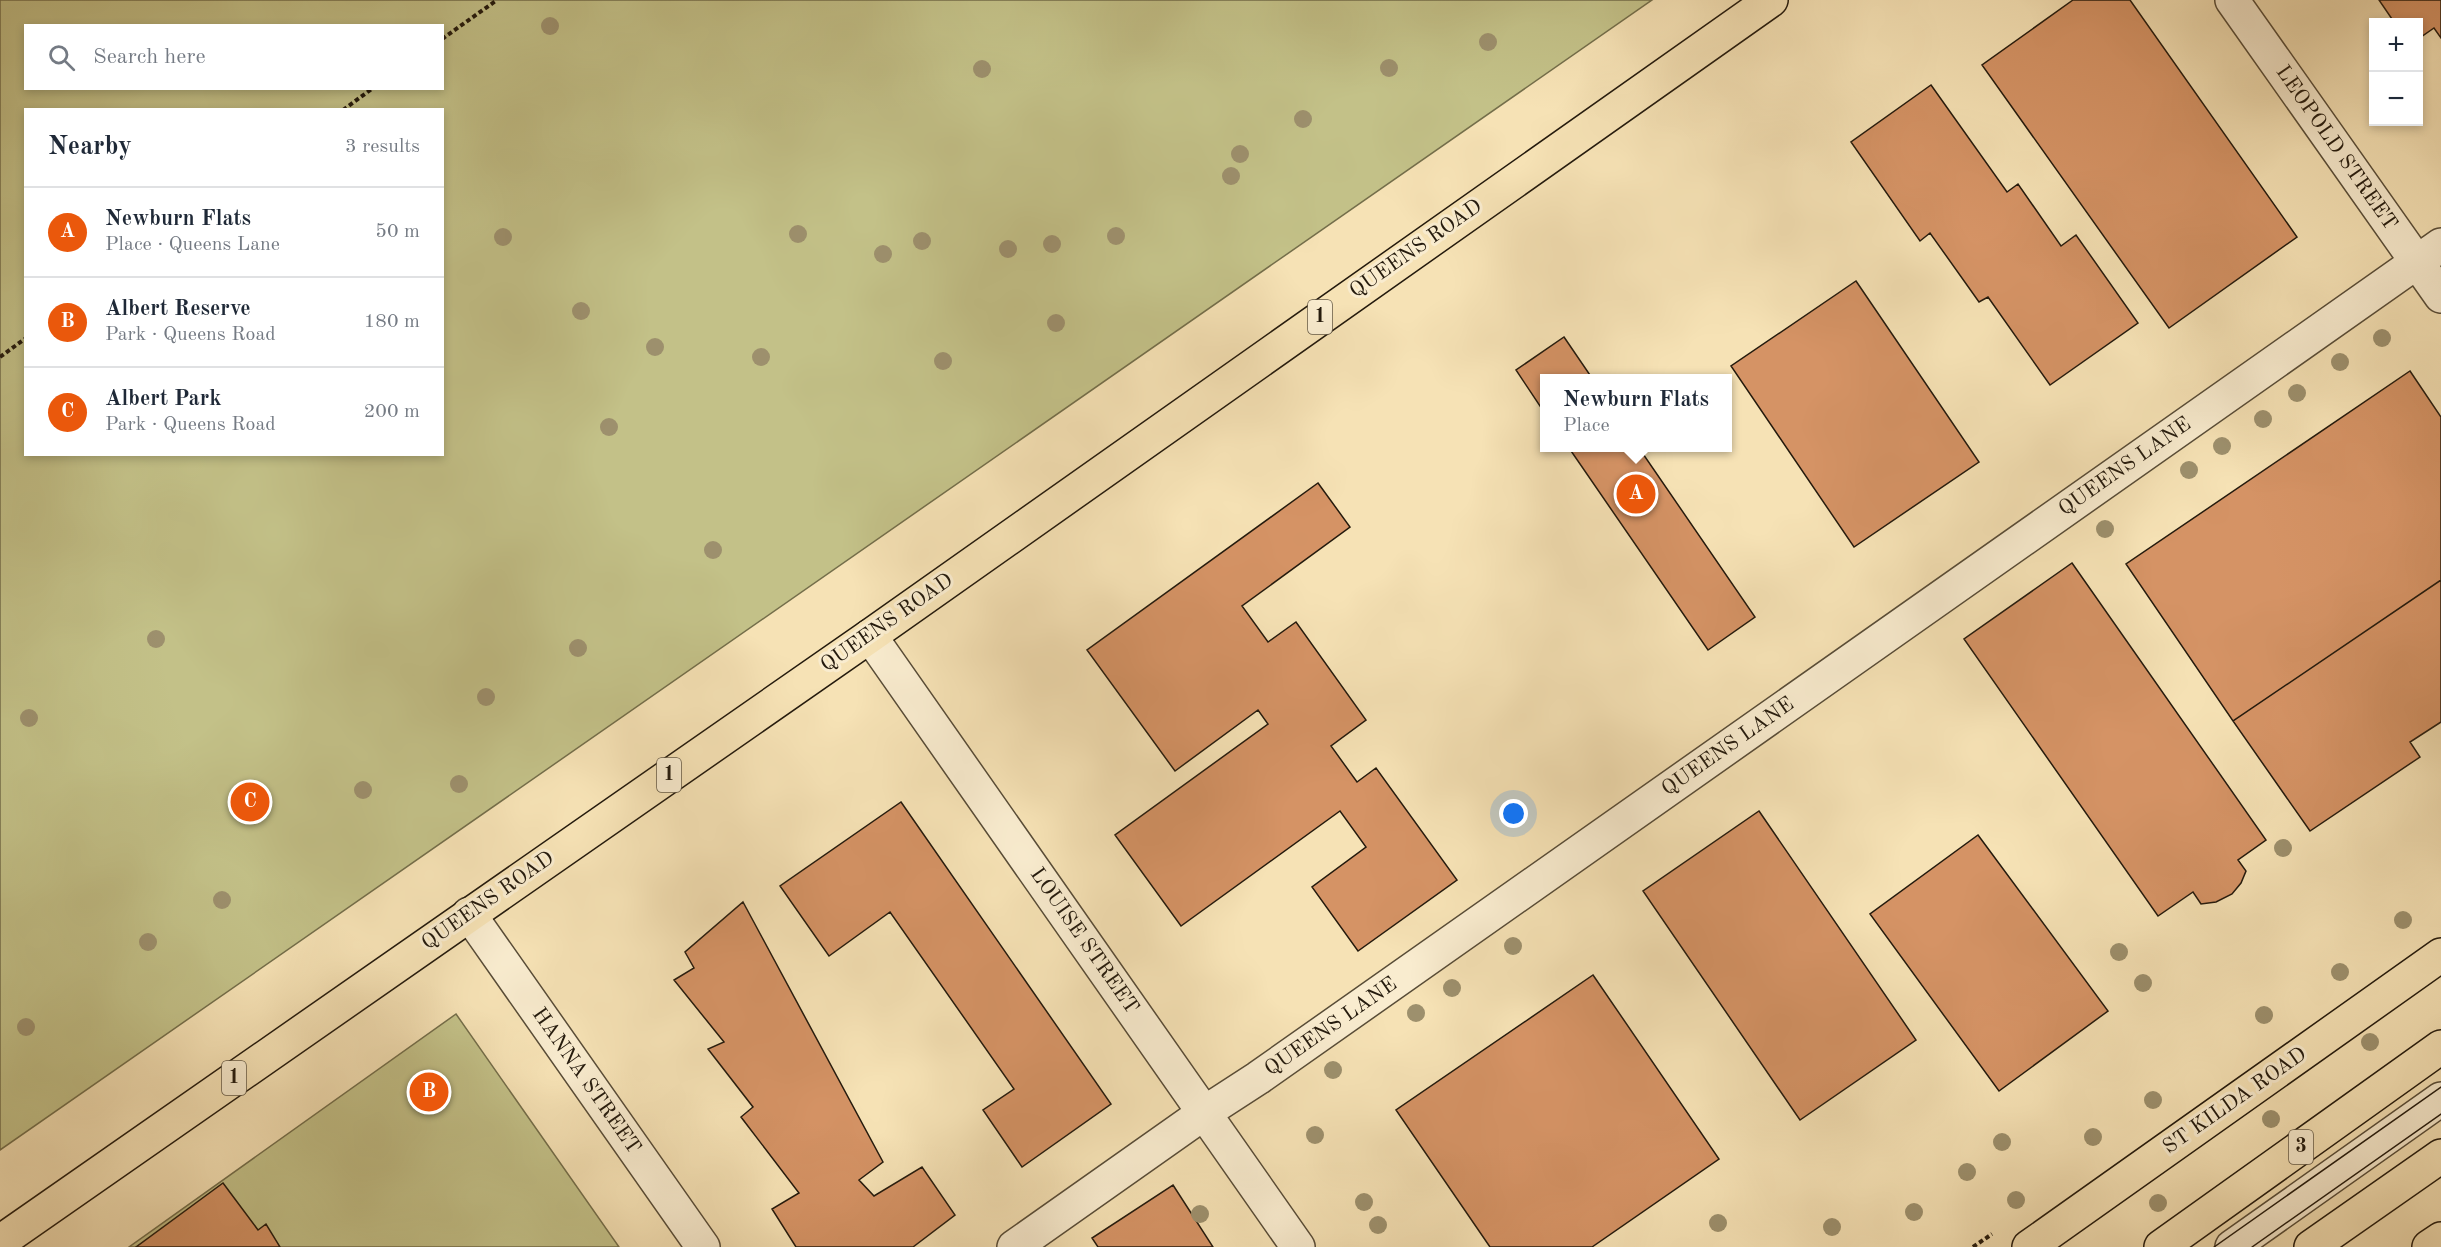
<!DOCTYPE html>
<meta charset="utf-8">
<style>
body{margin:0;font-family:"Old Standard TT",serif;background:#f2f2f3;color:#1f2937}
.controls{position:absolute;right:18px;top:18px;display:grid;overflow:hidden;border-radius:0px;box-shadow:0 3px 9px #0003}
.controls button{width:54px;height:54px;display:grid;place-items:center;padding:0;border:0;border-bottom:2px solid #e0e1e3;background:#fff;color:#1f2937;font:30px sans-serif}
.you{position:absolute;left:1514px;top:814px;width:21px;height:21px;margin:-15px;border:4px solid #fff;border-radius:50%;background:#1a73e8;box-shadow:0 0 0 9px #1a73e833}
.badge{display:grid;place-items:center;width:39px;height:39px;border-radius:50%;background:#ea580c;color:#fff;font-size:20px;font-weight:700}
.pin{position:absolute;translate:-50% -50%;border:3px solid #fff;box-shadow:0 2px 6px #0006}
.popup{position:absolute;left:1540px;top:374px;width:192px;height:78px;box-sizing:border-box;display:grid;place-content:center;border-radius:0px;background:#fff;filter:drop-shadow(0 2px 4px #0005);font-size:20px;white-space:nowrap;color:#747a83}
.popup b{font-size:22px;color:#1f2937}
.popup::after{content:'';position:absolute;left:50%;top:100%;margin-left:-12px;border:12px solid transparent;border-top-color:#fff}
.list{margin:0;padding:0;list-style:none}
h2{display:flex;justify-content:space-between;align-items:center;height:78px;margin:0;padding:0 24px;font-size:26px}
h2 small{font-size:20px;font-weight:400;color:#747a83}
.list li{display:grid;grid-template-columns:39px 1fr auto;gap:18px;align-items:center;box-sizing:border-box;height:90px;padding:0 24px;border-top:2px solid #e0e1e3}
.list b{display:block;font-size:22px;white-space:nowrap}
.list p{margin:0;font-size:20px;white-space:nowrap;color:#747a83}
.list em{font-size:20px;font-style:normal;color:#747a83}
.icon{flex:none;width:33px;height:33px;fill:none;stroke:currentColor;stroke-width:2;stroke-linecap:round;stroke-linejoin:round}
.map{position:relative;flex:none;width:2441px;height:1247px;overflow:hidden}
.search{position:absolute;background:#fff;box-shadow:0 3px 9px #0003;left:24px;top:24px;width:420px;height:66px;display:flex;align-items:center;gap:15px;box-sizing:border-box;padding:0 21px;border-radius:0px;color:#747a83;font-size:22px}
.panel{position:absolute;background:#fff;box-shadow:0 3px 9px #0003;left:24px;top:108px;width:420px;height:348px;border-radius:0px}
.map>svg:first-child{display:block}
.green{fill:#c3c188;stroke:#746e4a;stroke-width:1.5;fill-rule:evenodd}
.building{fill:#d59365;stroke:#241a0d;stroke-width:1.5}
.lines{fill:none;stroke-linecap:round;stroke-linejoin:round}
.minor-casing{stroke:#584c37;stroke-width:36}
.major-casing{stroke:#241a0d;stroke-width:36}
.highway-casing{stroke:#241a0d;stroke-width:36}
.path{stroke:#241a0d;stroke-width:4;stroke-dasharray:4.5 3;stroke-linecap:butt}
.minor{stroke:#f9eccf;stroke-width:33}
.major{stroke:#f6e2b5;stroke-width:33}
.highway{stroke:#f6e2b5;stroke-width:33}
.tram{stroke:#241a0d;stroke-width:1.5}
.tree{fill:#9d906d}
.labels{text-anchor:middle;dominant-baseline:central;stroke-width:6;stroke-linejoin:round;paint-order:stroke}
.shield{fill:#f9eccf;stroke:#645947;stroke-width:1.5}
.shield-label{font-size:20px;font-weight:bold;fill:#241a0d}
.street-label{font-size:21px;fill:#241a0d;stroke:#f9eccf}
</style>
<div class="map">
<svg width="2441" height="1247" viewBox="0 0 2441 1247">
<rect width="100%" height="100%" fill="#f6e2b5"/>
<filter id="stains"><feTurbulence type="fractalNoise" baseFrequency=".00333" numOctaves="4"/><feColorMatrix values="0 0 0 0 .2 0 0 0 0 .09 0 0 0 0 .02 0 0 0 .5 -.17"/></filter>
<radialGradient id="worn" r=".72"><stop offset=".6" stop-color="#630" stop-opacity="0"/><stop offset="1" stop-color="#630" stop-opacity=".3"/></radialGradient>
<path class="green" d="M 0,0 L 1652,0 L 0,1150 ZM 26,26 L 442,26 L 442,88 L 26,88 ZM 26,110 L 442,110 L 442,454 L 26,454 Z
M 456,1014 L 619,1247 L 129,1247 Z"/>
<path class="building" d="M 2073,0 L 2130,0 L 2297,237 L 2169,328 L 1982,65 Z
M 2379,0 L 2441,0 L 2441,38 L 2434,28 L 2418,39 L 2418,22 L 2394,22 Z
M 1931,85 L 2007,192 L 2018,184 L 2061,246 L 2076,235 L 2138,323 L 2050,385 L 1988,297 L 1979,302 L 1930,233 L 1920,241 L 1851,142 Z
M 1856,281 L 1979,462 L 1854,547 L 1731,366 Z
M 1564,337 L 1592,378 L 1544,378 L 1544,412 L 1516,370 Z
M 2410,371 L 2441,417 L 2441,580 L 2233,721 L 2126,564 Z
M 1569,448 L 1639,448 L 1755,617 L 1708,650 Z
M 1318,483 L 1350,527 L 1242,606 L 1268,642 L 1296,622 L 1366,720 L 1331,746 L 1357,782 L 1376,768 L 1457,880 L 1358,951 L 1312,887 L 1366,847 L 1340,811 L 1181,926 L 1115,835 L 1268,724 L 1258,710 L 1175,771 L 1087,650 Z
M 2072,563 L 2266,840 L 2238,860 L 2246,871 L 2241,883 L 2232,894 L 2216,902 L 2201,904 L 2193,892 L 2158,916 L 1964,639 Z
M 2441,580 L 2441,722 L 2410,742 L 2420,757 L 2310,831 L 2233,721 Z
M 901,802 L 1111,1104 L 1022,1167 L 983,1110 L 1014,1089 L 890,912 L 829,956 L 780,886 Z
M 1759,811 L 1916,1040 L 1800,1120 L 1643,891 Z
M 1978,835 L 2108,1011 L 1999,1091 L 1870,914 Z
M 743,902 L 883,1162 L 859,1180 L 874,1196 L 922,1167 L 955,1215 L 913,1247 L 796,1247 L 772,1209 L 799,1193 L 741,1117 L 753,1107 L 708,1049 L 724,1042 L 674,980 L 694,968 L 685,952 Z
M 1593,975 L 1719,1159 L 1592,1247 L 1490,1247 L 1396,1110 Z
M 223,1183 L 258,1230 L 266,1224 L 280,1247 L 136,1247 Z
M 1173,1185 L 1213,1247 L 1098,1247 L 1092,1238 Z"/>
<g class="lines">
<defs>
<path id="minor" d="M 2232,0 L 2441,296
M 870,636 L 1298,1247
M 469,914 L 703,1247
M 1014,1247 L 1204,1113 L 1258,1078 L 2441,245
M 2232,1247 L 2441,1099"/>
<path id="major" d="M 2029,1247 L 2441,955
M 2161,1247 L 2441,1047
M 2311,1247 L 2441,1156
M 2429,1247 L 2441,1239"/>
<path id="highway" d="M 0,1242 L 870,636 L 1771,0"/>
</defs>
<use href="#minor" class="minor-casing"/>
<use href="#major" class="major-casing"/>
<use href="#highway" class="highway-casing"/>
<path class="path" d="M 442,39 L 497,0
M 343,110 L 373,88
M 0,357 L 26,338
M 1973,1247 L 1992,1234"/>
<use href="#minor" class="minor"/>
<use href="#major" class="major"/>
<use href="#highway" class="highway"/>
<path class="tram" d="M 2214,1247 L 2441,1087
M 2252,1247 L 2441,1114"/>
</g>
<g class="tree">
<circle cx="550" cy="26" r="9"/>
<circle cx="1488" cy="42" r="9"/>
<circle cx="1389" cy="68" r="9"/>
<circle cx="982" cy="69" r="9"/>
<circle cx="1303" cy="119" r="9"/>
<circle cx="1240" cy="154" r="9"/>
<circle cx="1231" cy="176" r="9"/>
<circle cx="798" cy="234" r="9"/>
<circle cx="1116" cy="236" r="9"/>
<circle cx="503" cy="237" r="9"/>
<circle cx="922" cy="241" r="9"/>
<circle cx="1052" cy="244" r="9"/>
<circle cx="1008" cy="249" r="9"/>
<circle cx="883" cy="254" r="9"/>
<circle cx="581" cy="311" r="9"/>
<circle cx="1056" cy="323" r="9"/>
<circle cx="2382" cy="338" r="9"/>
<circle cx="655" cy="347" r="9"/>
<circle cx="761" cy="357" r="9"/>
<circle cx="943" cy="361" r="9"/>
<circle cx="2340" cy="362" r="9"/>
<circle cx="2297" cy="393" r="9"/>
<circle cx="2263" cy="419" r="9"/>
<circle cx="609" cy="427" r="9"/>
<circle cx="2222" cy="446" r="9"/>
<circle cx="2189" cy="470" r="9"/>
<circle cx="2105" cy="529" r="9"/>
<circle cx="713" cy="550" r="9"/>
<circle cx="156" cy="639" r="9"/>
<circle cx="578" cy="648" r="9"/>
<circle cx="486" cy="697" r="9"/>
<circle cx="29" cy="718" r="9"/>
<circle cx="459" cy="784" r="9"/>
<circle cx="363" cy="790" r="9"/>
<circle cx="2283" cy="848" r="9"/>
<circle cx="222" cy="900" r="9"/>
<circle cx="2403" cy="920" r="9"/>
<circle cx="148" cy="942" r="9"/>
<circle cx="1513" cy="946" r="9"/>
<circle cx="2119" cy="952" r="9"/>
<circle cx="2340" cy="972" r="9"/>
<circle cx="2143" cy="983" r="9"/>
<circle cx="1452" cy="988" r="9"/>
<circle cx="1416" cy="1013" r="9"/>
<circle cx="2264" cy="1015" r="9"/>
<circle cx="26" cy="1027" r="9"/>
<circle cx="2370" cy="1042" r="9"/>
<circle cx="1333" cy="1070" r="9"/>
<circle cx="2153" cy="1100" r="9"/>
<circle cx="2271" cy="1119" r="9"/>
<circle cx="1315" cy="1135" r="9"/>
<circle cx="2093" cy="1137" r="9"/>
<circle cx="2002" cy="1142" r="9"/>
<circle cx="1967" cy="1172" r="9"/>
<circle cx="2016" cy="1200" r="9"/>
<circle cx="1364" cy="1202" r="9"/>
<circle cx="2158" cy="1203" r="9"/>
<circle cx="1914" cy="1212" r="9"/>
<circle cx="1200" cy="1214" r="9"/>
<circle cx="1718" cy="1223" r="9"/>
<circle cx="1378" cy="1225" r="9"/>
<circle cx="1832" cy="1227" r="9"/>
</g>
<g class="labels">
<g class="shield">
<rect x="1308" y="300" width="24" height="34" rx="4.5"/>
<rect x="657" y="758" width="24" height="34" rx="4.5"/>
<rect x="222" y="1061" width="24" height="34" rx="4.5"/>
<rect x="2289" y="1130" width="24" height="34" rx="4.5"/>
</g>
<g class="shield-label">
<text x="1320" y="317">1</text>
<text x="669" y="775">1</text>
<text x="234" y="1078">1</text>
<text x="2301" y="1147">3</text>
</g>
<g class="street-label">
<text transform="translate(2336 148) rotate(55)">LEOPOLD STREET</text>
<text transform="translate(1416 249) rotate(-35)">QUEENS ROAD</text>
<text transform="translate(2125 467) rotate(-35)">QUEENS LANE</text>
<text transform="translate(887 623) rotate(-35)">QUEENS ROAD</text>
<text transform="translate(1728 747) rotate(-35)">QUEENS LANE</text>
<text transform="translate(488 901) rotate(-35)">QUEENS ROAD</text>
<text transform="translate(1084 941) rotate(55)">LOUISE STREET</text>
<text transform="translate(1331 1027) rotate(-35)">QUEENS LANE</text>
<text transform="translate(586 1081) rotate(55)">HANNA STREET</text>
<text transform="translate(2235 1101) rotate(-35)">ST KILDA ROAD</text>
</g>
</g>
<rect width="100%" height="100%" filter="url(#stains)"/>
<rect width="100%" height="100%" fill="url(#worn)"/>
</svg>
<div class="controls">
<button>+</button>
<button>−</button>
</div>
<div class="you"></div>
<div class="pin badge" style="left:1636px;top:494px">A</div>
<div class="popup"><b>Newburn Flats</b>Place</div>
<div class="pin badge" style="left:429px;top:1092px">B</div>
<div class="pin badge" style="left:250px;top:802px">C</div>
<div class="search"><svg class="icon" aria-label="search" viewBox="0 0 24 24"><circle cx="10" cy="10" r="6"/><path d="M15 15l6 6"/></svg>Search here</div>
<section class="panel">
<h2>Nearby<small>3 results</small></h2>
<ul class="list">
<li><span class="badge">A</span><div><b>Newburn Flats</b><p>Place · Queens Lane</p></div><em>50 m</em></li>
<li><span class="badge">B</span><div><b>Albert Reserve</b><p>Park · Queens Road</p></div><em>180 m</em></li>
<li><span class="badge">C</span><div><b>Albert Park</b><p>Park · Queens Road</p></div><em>200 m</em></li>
</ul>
</section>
</div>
